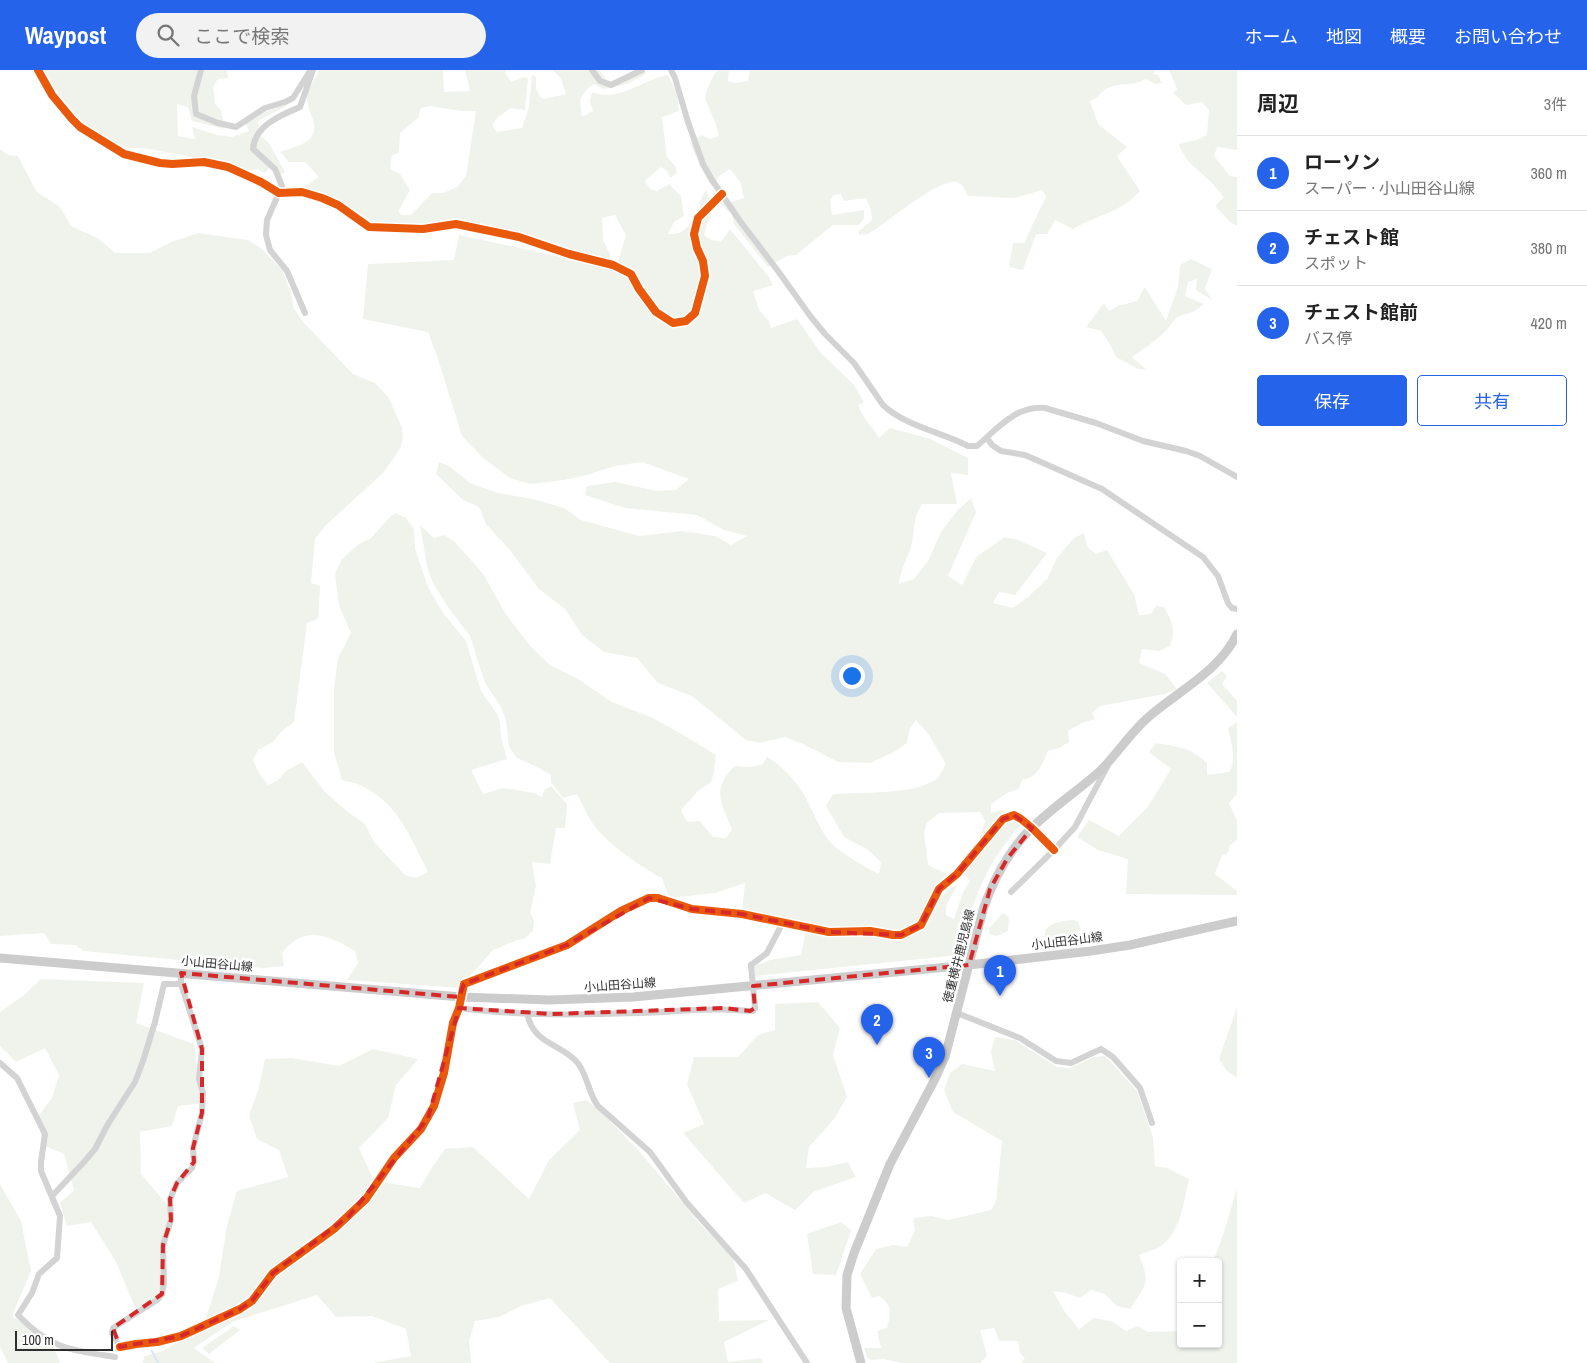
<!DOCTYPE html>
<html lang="ja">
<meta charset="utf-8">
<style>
body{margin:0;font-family:"Archivo Narrow","Noto Sans JP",sans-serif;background:#f2f2f2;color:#222}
.controls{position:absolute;right:15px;bottom:15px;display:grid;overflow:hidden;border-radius:5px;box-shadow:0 1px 4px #0004}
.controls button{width:45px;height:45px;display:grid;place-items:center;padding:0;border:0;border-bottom:1px solid #e0e0e0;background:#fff;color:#222;font:25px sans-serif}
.scale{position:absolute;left:15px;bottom:12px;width:98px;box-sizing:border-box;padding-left:5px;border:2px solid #2e2e2e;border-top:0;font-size:14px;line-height:18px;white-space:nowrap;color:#2e2e2e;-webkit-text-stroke:4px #fff;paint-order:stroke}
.you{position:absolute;left:851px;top:605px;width:18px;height:18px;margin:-12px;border:4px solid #fff;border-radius:50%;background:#1a73e8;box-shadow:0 0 0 8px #1a73e833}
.badge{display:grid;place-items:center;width:32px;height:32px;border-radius:50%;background:#2563eb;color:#fff;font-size:16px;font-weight:700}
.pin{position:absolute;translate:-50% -41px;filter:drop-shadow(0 1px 2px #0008)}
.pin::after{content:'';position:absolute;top:26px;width:18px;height:15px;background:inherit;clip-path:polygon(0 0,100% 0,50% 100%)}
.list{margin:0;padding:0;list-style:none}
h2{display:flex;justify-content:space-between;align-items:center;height:65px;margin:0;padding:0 20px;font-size:21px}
h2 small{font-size:16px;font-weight:400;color:#767676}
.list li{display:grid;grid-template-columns:32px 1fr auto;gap:15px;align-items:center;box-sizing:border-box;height:75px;padding:0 20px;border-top:1px solid #e0e0e0}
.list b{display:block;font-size:19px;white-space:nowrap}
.list p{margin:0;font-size:16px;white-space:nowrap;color:#767676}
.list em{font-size:16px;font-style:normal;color:#767676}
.actions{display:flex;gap:10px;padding:15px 20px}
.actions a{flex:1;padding:11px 0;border:1px solid #2563eb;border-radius:5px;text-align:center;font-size:18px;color:#2563eb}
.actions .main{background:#2563eb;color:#fff}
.icon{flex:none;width:28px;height:28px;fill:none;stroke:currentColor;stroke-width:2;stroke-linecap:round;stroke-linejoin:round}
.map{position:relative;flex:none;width:1237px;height:1293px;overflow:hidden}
header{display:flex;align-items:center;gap:30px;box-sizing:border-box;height:70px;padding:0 25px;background:#2563eb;color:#fff}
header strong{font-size:24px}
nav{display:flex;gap:28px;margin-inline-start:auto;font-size:18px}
.search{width:350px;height:45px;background:#f2f2f2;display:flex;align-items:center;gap:12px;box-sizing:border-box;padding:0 18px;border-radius:28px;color:#767676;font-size:19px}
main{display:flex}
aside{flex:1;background:#fff}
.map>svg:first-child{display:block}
.green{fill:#f0f3ec;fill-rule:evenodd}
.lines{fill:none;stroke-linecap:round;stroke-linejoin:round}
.stream{stroke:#d9e6f0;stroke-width:2}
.street{stroke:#d3d3d3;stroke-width:6}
.secondary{stroke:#ccc;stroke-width:9}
.street-bridge{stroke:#d3d3d3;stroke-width:6}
.cycleway-casing{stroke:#fff;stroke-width:11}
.cycleway{stroke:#e8590c;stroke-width:8}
.marked{fill:none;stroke:#d62828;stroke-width:4;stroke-dasharray:10 6;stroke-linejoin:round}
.labels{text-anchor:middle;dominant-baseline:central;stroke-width:5;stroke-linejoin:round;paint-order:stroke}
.street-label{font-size:12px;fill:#2e2e2e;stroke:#fff}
</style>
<header>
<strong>Waypost</strong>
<div class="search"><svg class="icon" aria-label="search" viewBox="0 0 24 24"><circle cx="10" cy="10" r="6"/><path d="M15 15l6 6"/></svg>ここで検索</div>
<nav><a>ホーム</a><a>地図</a><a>概要</a><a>お問い合わせ</a></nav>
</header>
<main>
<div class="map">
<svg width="1237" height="1293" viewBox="0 0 1237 1293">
<rect width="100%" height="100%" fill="#fff"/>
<path class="green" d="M 43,0 L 227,0 L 228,8 L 218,9 L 213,17 L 215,34 L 221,40 L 225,59 L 192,51 L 188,37 L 177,34 L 178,66 L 195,69 L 192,57 L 217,65 L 232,67 L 249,61 L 246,54 L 265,42 L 285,35 L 286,36 L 258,51 L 260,65 L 269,73 L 285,102 L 280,105 L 269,98 L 265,103 L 258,99 L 249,101 L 264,117 L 238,98 L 203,89 L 144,78 L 126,78 L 114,72 L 73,45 Z
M 319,0 L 443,0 L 444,22 L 470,21 L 465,0 L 506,0 L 505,2 L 511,12 L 524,7 L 528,8 L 525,40 L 511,38 L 498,47 L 492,55 L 497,62 L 522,58 L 529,37 L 532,5 L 536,7 L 536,19 L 540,27 L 544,29 L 566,24 L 561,9 L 553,0 L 599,0 L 607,10 L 612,11 L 634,0 L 645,0 L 646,4 L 627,14 L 604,19 L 594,14 L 588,18 L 580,29 L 582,47 L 593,41 L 590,31 L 592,22 C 617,33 642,10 668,5 L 677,24 L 679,41 L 662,47 L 667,87 L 675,96 L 677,103 L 670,108 L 667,101 L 661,97 L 645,111 L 650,119 L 657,121 L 669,114 L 681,126 L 684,146 L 674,152 L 668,164 C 690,165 688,151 701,138 L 699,133 L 706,120 L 712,136 L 708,141 L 711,147 L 706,156 L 704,165 L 712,170 L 721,172 L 730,159 L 769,207 L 773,215 L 753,221 L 759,240 L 769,251 L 771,258 L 797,249 L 821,283 L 854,315 L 864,332 L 858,335 C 863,348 872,356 879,368 L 890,358 L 930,369 L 968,388 L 968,405 L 951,403 L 957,434 L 922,434 C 911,452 916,462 910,480 C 906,491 900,501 899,514 L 914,509 L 928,491 L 941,462 L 957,441 L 971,428 L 976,442 L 948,506 L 962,515 L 977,486 L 1005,467 L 1018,470 L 1047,483 L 1015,525 L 999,522 L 993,533 L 1013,538 L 1028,527 L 1047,509 L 1057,488 L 1074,468 L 1084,463 L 1088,478 L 1096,484 L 1107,480 L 1134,524 L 1139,545 L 1151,544 L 1156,536 L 1164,537 C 1172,551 1176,560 1170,576 L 1159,581 L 1142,579 L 1139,593 L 1165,604 L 1177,619 L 1165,624 L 1100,636 L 1092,643 L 1095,649 L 1082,653 L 1068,661 L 1069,672 L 1059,678 L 1048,681 C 1042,694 1039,707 1022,710 L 1019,719 L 1007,723 L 991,734 L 991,743 L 1002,740 L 1009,742 L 990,761 L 976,780 L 985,751 L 980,742 L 939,743 L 927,753 L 924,762 L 928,795 L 955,808 L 934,826 L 938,830 L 949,819 L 957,815 L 946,836 L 946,845 L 954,849 L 963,822 L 970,811 L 963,803 C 971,792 1000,750 1011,749 C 1016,749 1019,752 1022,754 C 986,792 974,829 960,878 L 955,883 L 950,886 L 755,906 L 754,896 L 770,890 L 801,885 L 807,856 L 779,848 L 742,841 L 745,813 L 715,823 L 669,828 L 662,808 C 644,799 608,774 596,758 C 588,748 583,735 577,724 L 563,728 L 551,712 L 551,705 L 535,696 L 517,688 L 509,677 L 506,650 L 501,637 L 485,613 L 470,566 L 447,536 L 432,511 L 427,496 L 420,455 L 434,468 L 444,465 L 454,471 L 484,505 L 505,543 L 530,576 L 550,595 L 578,609 L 612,632 L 653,648 L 685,666 L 716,685 L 714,702 L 711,712 L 697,722 L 681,740 L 687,752 L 700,751 L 713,767 L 726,768 L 732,759 C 721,734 711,718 735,696 L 749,697 L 762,695 L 767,687 C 784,697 799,714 808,732 C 815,745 820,761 831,773 C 838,781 868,799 879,804 L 881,792 L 867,779 L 844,767 L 826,736 L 833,724 C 860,722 912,725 935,710 C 940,707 943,699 946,694 L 929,665 L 916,650 L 910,658 L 907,673 L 894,682 L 870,693 L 838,692 L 803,674 L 785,667 L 760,673 L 746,670 L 692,626 L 658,613 L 637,588 L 604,582 L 582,565 L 565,539 L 539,519 L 509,479 L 486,454 L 479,437 L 463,430 L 436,404 L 439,392 L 449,396 L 470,413 L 498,423 L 533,429 L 564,438 L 581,450 L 639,466 L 682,461 L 715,466 L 731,475 L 747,466 L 724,460 L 697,445 L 625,438 L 585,425 L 587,416 L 615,412 L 657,421 L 676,420 L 689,409 L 642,392 L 615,396 L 587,405 L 564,410 L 531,414 L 510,408 L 483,388 L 462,366 L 437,286 L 428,262 L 363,249 L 368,194 L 454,190 L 459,165 L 616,199 L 626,165 L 615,145 L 602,148 L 603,170 L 610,184 L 609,192 L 497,157 L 460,151 L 429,158 L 377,155 L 338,129 L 321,124 L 299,124 L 288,127 L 319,107 L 305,92 L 289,92 L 280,82 C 300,75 323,71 311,45 C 309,39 306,31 307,25 C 309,17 316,8 319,0 ZM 430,36 L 461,41 L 476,41 L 466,106 L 457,117 L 443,123 L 432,123 L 411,145 L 402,145 L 398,142 L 410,120 L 400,104 L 390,99 L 392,85 L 399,83 L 400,63 L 418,48 L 421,38 Z
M 719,0 L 729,0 L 728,11 L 735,13 L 748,11 L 750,0 L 1155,0 L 1153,4 L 1158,5 L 1162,13 L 1155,14 L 1146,9 C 1132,17 1117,12 1106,19 C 1100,23 1097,29 1090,31 L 1098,54 L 1127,77 L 1117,86 L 1140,121 C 1119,144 1098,144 1073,159 L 1055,150 L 1047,164 L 1036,164 L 1023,200 L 1009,197 L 1013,173 L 1025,173 L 1027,166 L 1046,127 L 1042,120 L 1014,128 L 968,126 C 965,121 962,113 956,112 C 940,108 888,151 873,161 L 867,164 L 859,165 L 859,161 L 872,150 L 871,140 L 866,128 L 844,131 L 841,124 L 834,125 L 830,130 L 832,145 L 864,140 L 864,148 L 859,155 L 833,155 L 796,185 L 787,186 L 768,197 L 734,154 L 732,145 L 719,132 L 731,132 L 744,128 L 741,113 L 730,99 L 720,105 L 712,117 L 701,98 L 690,73 L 701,65 L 710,69 L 719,66 L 715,52 L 705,29 L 707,19 L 715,3 Z
M 1169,0 L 1237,0 L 1237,80 L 1217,77 L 1214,86 L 1230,106 L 1237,107 L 1237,156 L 1230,152 L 1215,136 L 1224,127 C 1219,122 1215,116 1210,111 C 1197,98 1185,93 1179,74 L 1197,70 L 1207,65 L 1209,40 L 1202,32 L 1186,35 L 1173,23 L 1177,19 Z
M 0,79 L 8,85 L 18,86 L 36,121 L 60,137 L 71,156 L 99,169 L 115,183 L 150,183 L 169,173 L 198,163 L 248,170 L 262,179 L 282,200 L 290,220 L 294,239 L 304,253 L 353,304 L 375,313 L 389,328 L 402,358 L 403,368 L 400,379 L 383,403 L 325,456 L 315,469 L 311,513 L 320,516 L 318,549 L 307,553 L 294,652 L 283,660 L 273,672 L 258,680 L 253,690 L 259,703 L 268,715 L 277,711 L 286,701 L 302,692 L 325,722 L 348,742 L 365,754 L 374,772 L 405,805 L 416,808 L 428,802 C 411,769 399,735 364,717 C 358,713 349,712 342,710 L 334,682 L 334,619 L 338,588 L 351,563 L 339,536 L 335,504 L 342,489 L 359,474 L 371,468 L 391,446 L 396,443 L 406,448 L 414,459 L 415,479 L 428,517 L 443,543 L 466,571 L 481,621 L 497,644 L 500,653 L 501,667 L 507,689 L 471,700 L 483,724 L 503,718 L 534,723 L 542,727 L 544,720 L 551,716 L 567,734 L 565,758 L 556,758 L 550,794 L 532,792 L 536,816 L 530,843 L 534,850 L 533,861 L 524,869 L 517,870 L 493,880 L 471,905 L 461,918 L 347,910 L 358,893 L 355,881 C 328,865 305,854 282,883 L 284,896 L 263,898 L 83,881 L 76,875 L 51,874 L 44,863 L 0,866 Z
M 1191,189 L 1212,199 L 1205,218 L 1212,230 L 1196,220 L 1197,209 L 1188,212 L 1185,226 L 1204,234 L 1195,241 L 1177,247 L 1164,263 L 1148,276 L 1132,287 L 1147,300 L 1138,299 L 1116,287 L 1110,274 L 1101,261 L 1086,257 L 1104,233 L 1109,241 L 1118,236 L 1137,231 L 1145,217 L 1166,251 L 1178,217 L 1180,195 Z
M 1222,601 L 1227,606 L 1222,614 L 1237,631 L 1237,647 L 1207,613 Z
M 1237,652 L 1237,724 L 1229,733 L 1237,751 L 1237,770 L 1230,775 L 1228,783 L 1222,785 L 1215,804 L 1237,821 L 1237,825 L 1126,824 L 1128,789 L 1098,780 L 1077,767 L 1089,750 L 1119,766 L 1147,738 L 1171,699 L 1149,682 L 1156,673 C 1179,677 1190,677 1207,693 L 1207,705 L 1229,702 C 1237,690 1231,672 1228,658 Z
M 1003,843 L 1009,847 L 1008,861 L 997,866 L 989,864 L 989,858 Z
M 1073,850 L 1078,852 L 1081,860 L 1069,866 L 1045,870 L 1045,860 C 1052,852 1062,851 1073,850 Z
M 41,909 L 144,913 L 136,953 L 194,974 L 202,1033 L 178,1036 L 172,1056 L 140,1062 L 141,1104 L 170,1138 L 165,1180 L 166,1214 L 157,1232 L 136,1240 L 116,1192 L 91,1152 L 67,1156 L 60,1133 L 74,1120 L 64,1084 L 45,1076 L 36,1049 L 52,1028 L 59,1005 L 45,978 L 16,992 L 0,976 L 0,942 L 24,925 Z
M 818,932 L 840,958 L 833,985 L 847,1027 L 835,1048 L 809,1077 L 806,1098 L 826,1097 L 848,1092 L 856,1107 L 813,1122 L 795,1140 L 765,1123 L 744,1133 L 683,1063 L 704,1054 L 687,1014 L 694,987 L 738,987 L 758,965 L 775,960 L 775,934 Z
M 1237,937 L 1237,1008 L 1227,1001 L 1219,989 Z
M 995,967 L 1015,970 L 1057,997 L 1070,998 L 1094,987 L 1105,986 L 1137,1021 L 1153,1067 L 1155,1096 L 1167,1098 L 1189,1109 C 1184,1130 1181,1162 1161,1176 C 1155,1180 1146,1182 1139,1185 C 1151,1214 1146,1214 1130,1239 L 1117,1236 L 1105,1224 L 1091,1220 L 1080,1228 L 1066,1223 L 1053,1221 L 1065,1242 L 1079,1259 L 1094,1248 L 1113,1252 L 1126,1261 L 1138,1256 L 1148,1262 L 1181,1261 L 1181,1274 L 1218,1274 L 1218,1192 L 1213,1192 L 1224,1162 L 1237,1118 L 1237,1293 L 1021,1293 L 1025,1288 L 1020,1283 L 1018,1271 L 999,1271 L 994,1258 L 980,1260 L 987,1286 L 980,1293 L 902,1293 L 884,1289 L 871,1290 L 867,1287 L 864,1278 L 881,1278 L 877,1261 L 887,1258 C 891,1242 893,1237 879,1226 L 872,1228 L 860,1204 L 876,1179 L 893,1175 L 907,1177 L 915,1160 L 913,1148 L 931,1146 L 948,1150 L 991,1140 L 996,1131 L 1002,1071 L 953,1042 L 944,1020 L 950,1003 L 962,994 L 995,1001 L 991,982 Z
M 373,979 L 418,989 L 396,1015 L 388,1048 L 359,1078 L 374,1111 L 420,1118 L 431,1099 L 445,1079 L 473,1077 L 529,1129 L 549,1090 L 580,1060 L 573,1033 L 586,1030 L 599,1040 L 640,1082 L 702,1156 L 733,1187 L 738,1211 L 718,1219 L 719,1251 L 769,1250 L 724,1272 L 728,1292 L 761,1288 L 763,1293 L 610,1293 L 550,1228 L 521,1236 L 499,1247 L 475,1251 L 469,1271 L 471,1293 L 372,1293 L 411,1286 L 406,1259 L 372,1246 L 336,1247 L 317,1225 L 232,1252 L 194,1278 L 215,1293 L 142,1293 L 145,1286 L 164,1281 L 204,1254 L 219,1207 L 227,1155 L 237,1121 L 288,1107 L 279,1080 L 257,1069 L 249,1045 L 258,1021 L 265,989 L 292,988 L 339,996 Z
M 0,1114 L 21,1151 L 31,1201 L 12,1246 C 31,1258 54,1269 60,1293 L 8,1293 L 0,1277 Z
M 841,1152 L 851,1160 L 836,1205 L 813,1204 L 807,1164 Z
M 234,1256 L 240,1260 L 209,1284 L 202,1278 Z"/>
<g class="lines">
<path class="stream" d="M 152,1281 L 158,1293"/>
<path class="street" d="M 38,0 L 52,25 L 72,49 L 80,57 L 124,84 L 160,93 L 172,94 L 204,92 L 228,97 L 261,112 L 279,123 L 302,122 L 322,128 L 338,135 L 369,157 L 423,159 L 456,154 L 519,167 L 569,184 L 613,195 L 631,204 L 639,219 L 656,242 L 673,253 L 686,251 L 695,243 L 705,206 L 703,191 L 697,178 L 694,164 L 698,148 L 722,124
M 201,0 L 194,26 L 196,44 L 218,53 L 236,57 L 265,38 L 285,32 L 293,28 L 310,1
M 592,0 L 600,11 L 611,15 L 642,0
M 671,0 L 675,8 L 688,52 L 703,94 L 712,110 L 740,151 L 778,201 L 811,247 L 825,264 L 854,293 L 883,335 C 905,356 941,362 968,376 L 977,376 C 997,359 1016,335 1045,338 L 1096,353 L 1143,371 L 1186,381 L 1200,386 L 1237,407
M 305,243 L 287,201 L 270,180 L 266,165 L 267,150 L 282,116 L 275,99 L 253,79 C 254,56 281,45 300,37 L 313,0
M 987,368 L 992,375 L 1001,381 L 1025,385 L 1102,419 L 1203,487 L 1218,506 L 1228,533 L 1232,538 L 1237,539
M 1011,822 L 1054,780 L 1075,757 L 1107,697
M 751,895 L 767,883 L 783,852
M 459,938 C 518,946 580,945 639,943 C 677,942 712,937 750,941 L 753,941 L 755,938
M 527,943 C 533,974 559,973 576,991 C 587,1002 588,1023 598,1036 L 650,1082 L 687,1133 L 746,1199 L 807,1293
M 957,943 L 1020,968 L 1056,991 L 1071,993 L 1101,979 L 1113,987 L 1140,1018 L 1152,1053
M 0,993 L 17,1008 L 45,1064 L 41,1092 L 41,1101 L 60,1146 L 57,1188 L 39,1204 L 32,1223 L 18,1245 C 50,1279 71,1280 115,1287
M 52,1126 L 84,1092 L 95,1079 L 108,1054 L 135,1012 L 143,991 L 155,952 L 164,914 L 181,914
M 120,1277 L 136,1274 L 157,1272 L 181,1266 L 240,1239 L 252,1231 L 273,1203 L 334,1159 L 366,1129 L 394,1088 L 421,1059 L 434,1036 L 444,1003 L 453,953 L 459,938 L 464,914 L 567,875 L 621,841 L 649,828 L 658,828 L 692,839 L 742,844 L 829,862 L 870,861 L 893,865 L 901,865 L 921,855 L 939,819 L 957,804 L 1003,749 L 1014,745 L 1021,749 L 1032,758 L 1054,780
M 120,1277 L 112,1263 L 113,1258 L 157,1230 L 162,1224 L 164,1213 L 163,1175 L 171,1150 L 170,1129 L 177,1113 L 192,1098 L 194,1092 L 193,1078 L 202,1043 L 203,1023 L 199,1009 L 202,979 L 181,914 L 181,903"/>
<path class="secondary" d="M 0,888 L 461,927 L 549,930 L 633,927 L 969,895 L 1091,881 L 1130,875 L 1237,851
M 861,1293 L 846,1238 L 847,1205 L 854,1183 L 890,1094 L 935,1009 L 945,987 L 983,840 C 992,813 1005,788 1023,767 C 1046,741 1076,723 1101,700 C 1119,682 1132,660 1152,644 C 1182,619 1220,600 1237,564"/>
<path class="street-bridge" d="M 751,895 L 755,938"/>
<defs>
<path id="cycleway" d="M 38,0 L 52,25 L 72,49 L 80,57 L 124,84 L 160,93 L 172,94 L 204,92 L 228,97 L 261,112 L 279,123 L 302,122 L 322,128 L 338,135 L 369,157 L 423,159 L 456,154 L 519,167 L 569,184 L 613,195 L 631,204 L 639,219 L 656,242 L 673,253 L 686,251 L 695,243 L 705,206 L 703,191 L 697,178 L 694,164 L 698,148 L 722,124
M 120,1277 L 136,1274 L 157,1272 L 181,1266 L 240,1239 L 252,1231 L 273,1203 L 334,1159 L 366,1129 L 394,1088 L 421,1059 L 434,1036 L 444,1003 L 453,953 L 459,938 L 464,914 L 567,875 L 621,841 L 649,828 L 658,828 L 692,839 L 742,844 L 829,862 L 870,861 L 893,865 L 901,865 L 921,855 L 939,819 L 957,804 L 1003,749 L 1014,745 L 1021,749 L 1032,758 L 1054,780"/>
</defs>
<use href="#cycleway" class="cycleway-casing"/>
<use href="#cycleway" class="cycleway"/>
</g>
<path class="marked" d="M 1014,745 L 1032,758 L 1007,789 L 990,819 L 969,895 L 753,916 L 755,938 L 750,941 L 724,938 L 552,944 L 459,938 L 428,1048 L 349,1146 L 273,1203 L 252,1231 L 240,1239 L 181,1266 L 120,1277 L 113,1258 L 162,1224 L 163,1175 L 171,1150 L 170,1129 L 177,1113 L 194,1092 L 193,1078 L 202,1043 L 202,979 L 181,903 L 459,927 L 464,914 L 567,875 L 649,828 L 692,839 L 742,844 L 829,862 L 901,865 L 921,855 L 939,819 L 957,804 L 1003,749 Z"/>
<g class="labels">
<g class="street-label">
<text transform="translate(1067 871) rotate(-7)">小山田谷山線</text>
<text transform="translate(959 886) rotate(-76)">徳重横井鹿児島線</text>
<text transform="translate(217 894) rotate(5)">小山田谷山線</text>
<text transform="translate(620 915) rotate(-4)">小山田谷山線</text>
</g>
</g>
</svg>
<div class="controls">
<button>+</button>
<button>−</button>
</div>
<div class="scale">100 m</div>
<div class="you"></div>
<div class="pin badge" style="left:1000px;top:926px">1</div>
<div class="pin badge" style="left:877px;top:975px">2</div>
<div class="pin badge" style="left:929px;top:1008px">3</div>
</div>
<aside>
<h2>周辺<small>3件</small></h2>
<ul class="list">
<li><span class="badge">1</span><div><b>ローソン</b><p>スーパー · 小山田谷山線</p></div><em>360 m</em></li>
<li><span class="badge">2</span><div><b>チェスト館</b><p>スポット</p></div><em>380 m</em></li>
<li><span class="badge">3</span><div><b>チェスト館前</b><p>バス停</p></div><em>420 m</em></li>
</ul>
<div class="actions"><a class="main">保存</a><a>共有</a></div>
</aside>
</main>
